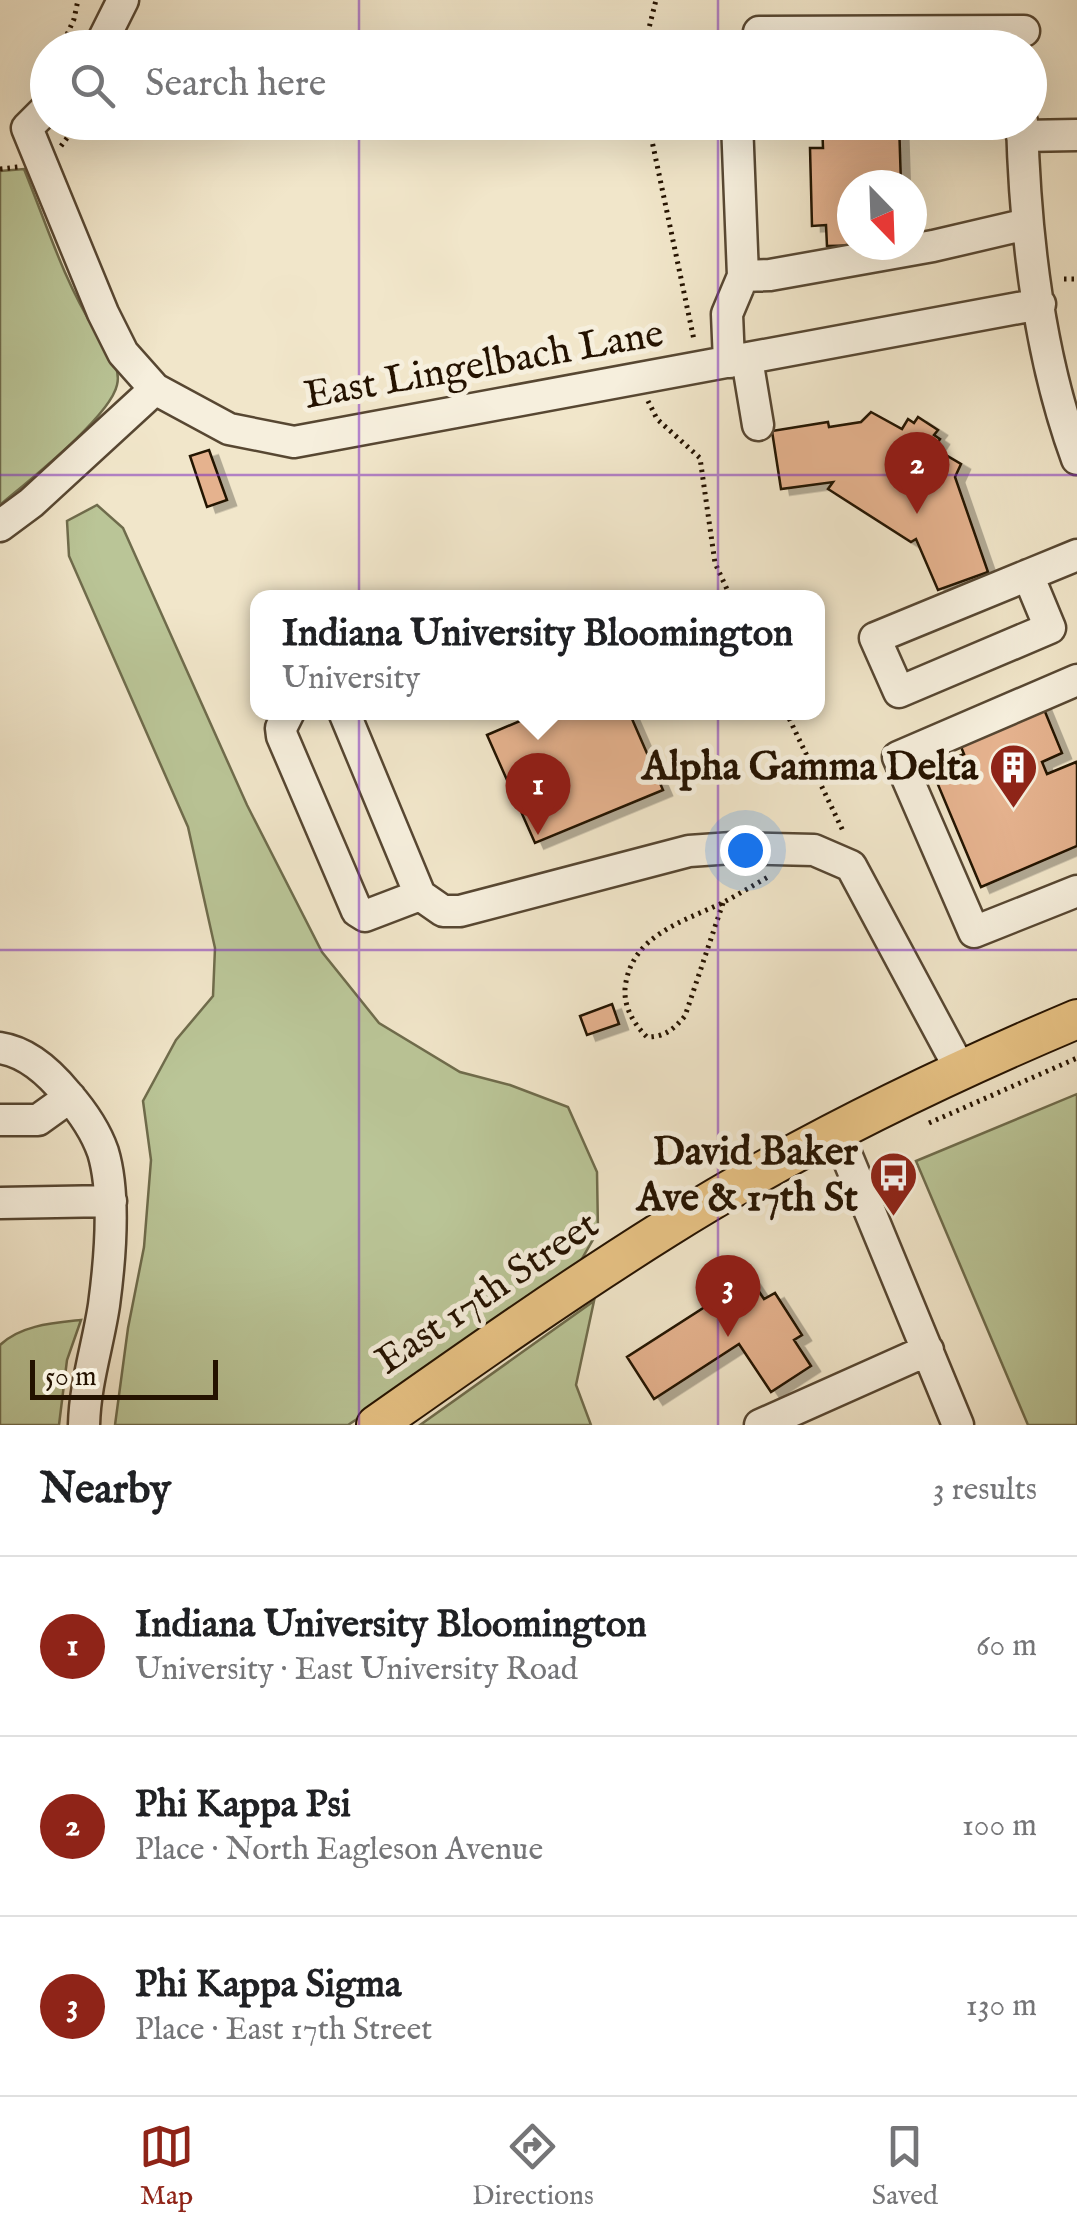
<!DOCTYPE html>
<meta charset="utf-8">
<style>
body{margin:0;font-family:"IM FELL English",serif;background:#f6f6f6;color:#202124}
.compass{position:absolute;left:837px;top:170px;width:90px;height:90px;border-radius:50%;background:#fff;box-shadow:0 10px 40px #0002;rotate:157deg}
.scale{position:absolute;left:30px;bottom:25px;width:188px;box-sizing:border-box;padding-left:10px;border:5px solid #241200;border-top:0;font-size:28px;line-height:35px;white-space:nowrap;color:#241200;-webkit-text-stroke:8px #f6efdd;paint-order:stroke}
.you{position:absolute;left:745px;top:850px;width:35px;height:35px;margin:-25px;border:8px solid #fff;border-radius:50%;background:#1a73e8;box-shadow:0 0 0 15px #1a73e833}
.badge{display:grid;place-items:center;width:65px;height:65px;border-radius:50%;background:#8f2418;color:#fff;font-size:32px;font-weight:700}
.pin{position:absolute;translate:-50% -82px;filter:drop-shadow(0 2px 5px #0008)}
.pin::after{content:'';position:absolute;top:52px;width:35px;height:30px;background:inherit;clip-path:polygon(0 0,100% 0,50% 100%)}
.popup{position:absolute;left:250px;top:590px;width:575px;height:130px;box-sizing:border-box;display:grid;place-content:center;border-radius:20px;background:#fff;filter:drop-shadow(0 2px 8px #0005);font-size:32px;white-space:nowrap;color:#757577}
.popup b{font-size:38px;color:#202124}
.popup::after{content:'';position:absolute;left:50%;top:100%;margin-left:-20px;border:20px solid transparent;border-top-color:#fff}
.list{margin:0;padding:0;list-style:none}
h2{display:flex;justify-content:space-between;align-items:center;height:130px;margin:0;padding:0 40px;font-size:42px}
h2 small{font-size:32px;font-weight:400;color:#757577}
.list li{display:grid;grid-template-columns:65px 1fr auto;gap:30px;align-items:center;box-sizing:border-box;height:180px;padding:0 40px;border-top:2px solid #e0e0e0}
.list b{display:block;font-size:38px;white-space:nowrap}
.list p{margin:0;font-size:32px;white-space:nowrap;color:#757577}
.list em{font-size:32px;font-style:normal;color:#757577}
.icon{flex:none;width:55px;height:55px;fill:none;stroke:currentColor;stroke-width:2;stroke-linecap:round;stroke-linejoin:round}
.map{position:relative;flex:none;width:1077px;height:1425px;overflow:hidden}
.search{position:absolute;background:#fff;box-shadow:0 10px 40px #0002;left:30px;right:30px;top:30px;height:110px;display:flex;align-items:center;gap:25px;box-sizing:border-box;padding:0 35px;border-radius:55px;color:#757577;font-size:38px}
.sheet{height:670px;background:#fff}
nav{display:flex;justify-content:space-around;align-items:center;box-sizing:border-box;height:140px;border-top:2px solid #e0e0e0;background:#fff;font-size:28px;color:#757577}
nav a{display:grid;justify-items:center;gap:5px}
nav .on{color:#8f2418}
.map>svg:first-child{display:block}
.green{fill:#bac597;stroke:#6f6c4c;stroke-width:2.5}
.building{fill:#e5b28e;stroke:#241200;stroke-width:2.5;filter:url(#shadow)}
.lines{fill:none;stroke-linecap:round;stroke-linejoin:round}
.minor-casing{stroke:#574732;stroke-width:35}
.major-casing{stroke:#241200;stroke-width:42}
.path{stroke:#241200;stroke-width:5;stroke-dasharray:2.5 5;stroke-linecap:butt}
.minor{stroke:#f6efdd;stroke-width:30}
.major{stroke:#e8c385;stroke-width:38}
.grid{fill:none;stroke:#7b2cbf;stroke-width:2.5;stroke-opacity:0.55}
.labels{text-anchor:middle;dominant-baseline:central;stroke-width:10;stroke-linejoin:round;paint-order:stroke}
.street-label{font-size:40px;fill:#241200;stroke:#f6efdd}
.poi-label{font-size:40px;font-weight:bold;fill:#241200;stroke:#f6efdd;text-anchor:end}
</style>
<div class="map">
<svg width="1077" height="1425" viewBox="0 0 1077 1425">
<defs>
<filter id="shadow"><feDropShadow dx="9" dy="5.5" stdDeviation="0" flood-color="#0004"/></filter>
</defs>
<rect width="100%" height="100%" fill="#f1e6ca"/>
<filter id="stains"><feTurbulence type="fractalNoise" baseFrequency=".002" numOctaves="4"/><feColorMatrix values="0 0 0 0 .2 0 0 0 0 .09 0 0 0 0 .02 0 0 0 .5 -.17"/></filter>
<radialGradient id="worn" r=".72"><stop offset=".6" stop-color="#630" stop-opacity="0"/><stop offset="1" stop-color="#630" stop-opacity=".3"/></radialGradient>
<path class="green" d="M 24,169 C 46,223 64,281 95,330 C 104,347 122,366 117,385 C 110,417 27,482 0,505 L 0,171 Z
M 97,505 L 123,528 L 247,805 L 322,952 L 379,1023 L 460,1072 L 510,1085 L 568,1107 L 597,1172 L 598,1231 L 572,1276 L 348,1425 L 115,1425 L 128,1328 L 144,1247 L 151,1160 L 143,1101 L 176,1040 L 213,996 L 215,948 L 188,827 L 69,556 L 67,521 Z
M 1077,1094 L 1077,1425 L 1028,1425 L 916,1161 Z
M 594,1301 L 576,1385 L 591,1425 L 420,1425 Z
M 81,1320 L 67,1360 L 59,1425 L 0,1425 L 0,1345 C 21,1325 53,1323 81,1320 Z"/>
<path class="building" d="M 822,122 L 899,122 L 901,185 L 852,185 L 852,245 L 871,245 L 827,246 L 826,225 L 812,226 L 810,148 L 823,148 Z
M 871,412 L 902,429 L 908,419 L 914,423 L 918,417 L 938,430 L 934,435 L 940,439 L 934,448 L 961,464 L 955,477 L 988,572 L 938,590 L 916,539 L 911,542 L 828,489 L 833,482 L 781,489 L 772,431 L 828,422 L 829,427 L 861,422 Z
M 209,450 L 227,500 L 207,507 L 190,456 Z
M 1041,702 L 1062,753 L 1042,762 L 1047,774 L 1076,762 L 1077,765 L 1077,846 L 981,887 L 931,768 L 964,754 L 957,737 Z
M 541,712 L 629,712 L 663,790 L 535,843 L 487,735 Z
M 612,1004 L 619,1024 L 587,1035 L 580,1016 Z
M 750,1278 L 764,1299 L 775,1293 L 802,1335 L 794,1340 L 811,1366 L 771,1392 L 739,1344 L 654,1399 L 627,1357 Z"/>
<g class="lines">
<defs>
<path id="minor" d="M 759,32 L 1024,31
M 99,48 L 123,0
M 48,107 L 27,128 L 103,313 L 123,353 L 155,389 L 229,429 L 294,442 L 1040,304
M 737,122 L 743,276 L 770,275 L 933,246 L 1027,224
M 1022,122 C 1025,235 1038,353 1077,459
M 1022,136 L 1077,135
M 747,359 L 758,425
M 729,362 L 727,314 L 743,276
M 0,526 L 31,503 L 155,389
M 1028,575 L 1050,628 L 899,692 L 875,638 L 1077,555
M 1077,680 L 898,757 L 974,932 L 1077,891
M 289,712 L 281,728 L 282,736 L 357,911 L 365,916 L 420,895
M 344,712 L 420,895 L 443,911 L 460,911 L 689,851 L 732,848 L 814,850 L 851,866 L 960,1069
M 0,1048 C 27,1052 50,1073 67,1094 C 81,1110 96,1132 103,1152 C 116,1195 110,1260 104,1305 C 98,1345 85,1383 84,1425
M 0,1120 L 38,1120 L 70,1097
M 837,1132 L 958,1425
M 0,1203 L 111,1201
M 760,1425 L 928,1350"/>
<path id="major" d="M 376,1425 C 471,1358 566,1291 665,1229 C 795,1147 935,1079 1077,1019"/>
</defs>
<use href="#minor" class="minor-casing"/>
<use href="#major" class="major-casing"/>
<path class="path" d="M 61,48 L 74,19 L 78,0
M 644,48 L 656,0
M 38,83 L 48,73
M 648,122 L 694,340
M 61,146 L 79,122
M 0,169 L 18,167
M 1064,279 L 1077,279
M 648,401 L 657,419 L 700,458 L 715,563 L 731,598
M 786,712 L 844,833
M 723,903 L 685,1016 C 674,1029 665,1037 647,1037 C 634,1024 624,1008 625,989 C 630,937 679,923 720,904 C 736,896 752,886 768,877
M 929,1123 L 1077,1058"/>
<use href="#minor" class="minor"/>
<use href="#major" class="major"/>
</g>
<path class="grid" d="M 359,0 L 359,48M 718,0 L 718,48M 359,122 L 359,1425M 718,122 L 718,1425M 0,475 L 1077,475M 0,950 L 1077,950"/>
<defs>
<symbol id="building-pin" viewBox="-11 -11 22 30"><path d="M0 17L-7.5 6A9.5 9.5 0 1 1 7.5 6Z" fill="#8f2418" stroke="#f6efdd"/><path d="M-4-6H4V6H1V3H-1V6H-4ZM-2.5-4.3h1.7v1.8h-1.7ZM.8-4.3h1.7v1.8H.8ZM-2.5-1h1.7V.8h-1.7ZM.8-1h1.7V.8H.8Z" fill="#fff"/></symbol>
<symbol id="bus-pin" viewBox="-11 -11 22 30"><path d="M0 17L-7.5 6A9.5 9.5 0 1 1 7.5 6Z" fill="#8f2418" stroke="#f6efdd"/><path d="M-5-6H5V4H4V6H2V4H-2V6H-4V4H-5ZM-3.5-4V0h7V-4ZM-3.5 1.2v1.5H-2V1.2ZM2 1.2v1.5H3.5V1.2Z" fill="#fff"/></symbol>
</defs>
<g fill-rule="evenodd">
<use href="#building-pin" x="986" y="740" width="55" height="75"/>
<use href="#bus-pin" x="866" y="1148" width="55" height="75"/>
</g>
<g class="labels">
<g class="street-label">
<text transform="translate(484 366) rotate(-10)">East Lingelbach Lane</text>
<text transform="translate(488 1294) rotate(-34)">East 17th Street</text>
</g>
<g class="poi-label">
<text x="978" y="768">Alpha Gamma Delta</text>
<text x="858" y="1153">David Baker<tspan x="858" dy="46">Ave &amp; 17th St</tspan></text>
</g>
</g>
<rect width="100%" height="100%" filter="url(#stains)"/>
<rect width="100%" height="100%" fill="url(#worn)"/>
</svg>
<svg class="compass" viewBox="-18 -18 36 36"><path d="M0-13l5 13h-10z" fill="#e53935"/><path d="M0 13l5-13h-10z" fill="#757577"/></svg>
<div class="scale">50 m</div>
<div class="you"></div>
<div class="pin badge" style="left:538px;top:835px">1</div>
<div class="popup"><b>Indiana University Bloomington</b>University</div>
<div class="pin badge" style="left:917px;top:514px">2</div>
<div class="pin badge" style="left:728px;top:1337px">3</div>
<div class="search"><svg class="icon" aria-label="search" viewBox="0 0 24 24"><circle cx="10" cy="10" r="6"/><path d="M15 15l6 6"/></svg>Search here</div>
</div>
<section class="sheet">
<h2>Nearby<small>3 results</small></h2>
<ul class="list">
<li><span class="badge">1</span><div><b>Indiana University Bloomington</b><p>University · East University Road</p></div><em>60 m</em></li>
<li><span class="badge">2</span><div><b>Phi Kappa Psi</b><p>Place · North Eagleson Avenue</p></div><em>100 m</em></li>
<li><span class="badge">3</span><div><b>Phi Kappa Sigma</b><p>Place · East 17th Street</p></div><em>130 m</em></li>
</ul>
</section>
<nav>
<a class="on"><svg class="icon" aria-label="map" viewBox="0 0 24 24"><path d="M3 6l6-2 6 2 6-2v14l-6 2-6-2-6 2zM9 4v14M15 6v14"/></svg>Map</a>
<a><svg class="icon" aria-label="directions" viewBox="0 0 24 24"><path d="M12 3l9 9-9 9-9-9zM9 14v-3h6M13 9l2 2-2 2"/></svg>Directions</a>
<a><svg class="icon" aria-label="saved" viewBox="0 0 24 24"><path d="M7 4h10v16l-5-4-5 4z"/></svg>Saved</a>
</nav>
